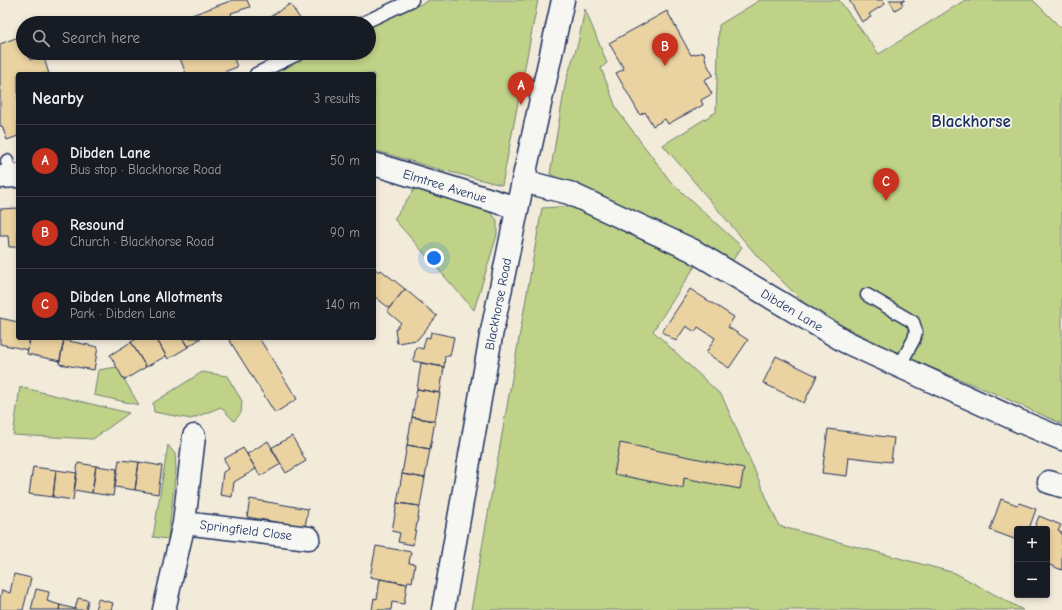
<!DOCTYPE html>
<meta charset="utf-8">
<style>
body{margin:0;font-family:"Comic Neue",sans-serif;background:#20242c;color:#f1f3f6}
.controls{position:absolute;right:12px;bottom:12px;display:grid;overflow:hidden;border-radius:4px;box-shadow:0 2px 6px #0003}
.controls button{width:36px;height:36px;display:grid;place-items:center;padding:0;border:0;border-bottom:1px solid #363941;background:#171b24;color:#f1f3f6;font:20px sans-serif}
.you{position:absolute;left:434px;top:258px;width:14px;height:14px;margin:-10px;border:3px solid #fff;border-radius:50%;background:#1a73e8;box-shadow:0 0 0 6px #1a73e833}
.badge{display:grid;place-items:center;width:26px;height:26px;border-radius:50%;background:#c8321e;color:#fff;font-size:13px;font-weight:700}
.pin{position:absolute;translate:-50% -33px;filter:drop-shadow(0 1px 2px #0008)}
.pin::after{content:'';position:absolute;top:21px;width:14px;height:12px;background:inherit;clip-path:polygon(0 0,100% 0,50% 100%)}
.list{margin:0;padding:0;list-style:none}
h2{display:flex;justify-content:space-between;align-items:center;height:52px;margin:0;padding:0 16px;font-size:17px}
h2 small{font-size:13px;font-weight:400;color:#9ea1a6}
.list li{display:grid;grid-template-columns:26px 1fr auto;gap:12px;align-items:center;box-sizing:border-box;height:72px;padding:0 16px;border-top:1px solid #363941}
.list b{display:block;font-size:15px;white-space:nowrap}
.list p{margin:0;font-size:13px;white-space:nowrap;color:#9ea1a6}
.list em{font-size:13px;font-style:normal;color:#9ea1a6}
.icon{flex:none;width:22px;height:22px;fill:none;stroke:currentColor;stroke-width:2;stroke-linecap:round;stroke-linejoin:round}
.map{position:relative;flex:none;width:1062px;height:610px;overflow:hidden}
.search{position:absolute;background:#171b24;box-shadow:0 2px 6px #0003;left:16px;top:16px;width:360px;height:44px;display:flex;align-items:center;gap:10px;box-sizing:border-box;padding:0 14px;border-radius:22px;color:#9ea1a6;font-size:15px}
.panel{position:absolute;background:#171b24;box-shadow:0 2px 6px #0003;left:16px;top:72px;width:360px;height:268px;border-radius:4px}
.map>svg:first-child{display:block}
.green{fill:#c0d288;stroke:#6e8073}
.building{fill:#ebd2a1;stroke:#1b2f5e}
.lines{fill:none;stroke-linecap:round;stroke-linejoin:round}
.service-casing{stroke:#1b2f5e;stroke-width:15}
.minor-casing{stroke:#1b2f5e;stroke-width:25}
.service{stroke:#f6f6f2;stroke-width:12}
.minor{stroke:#f6f6f2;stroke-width:22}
.labels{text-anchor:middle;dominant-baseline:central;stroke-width:3.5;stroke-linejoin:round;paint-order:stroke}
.street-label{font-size:13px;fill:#1b2f5e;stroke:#f6f6f2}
.district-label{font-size:17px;font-weight:bold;fill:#1b2f5e;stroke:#f6f6f2}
</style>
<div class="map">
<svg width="1062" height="610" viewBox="0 0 1062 610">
<rect width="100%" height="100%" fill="#f3ebda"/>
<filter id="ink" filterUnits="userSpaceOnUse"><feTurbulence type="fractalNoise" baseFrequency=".025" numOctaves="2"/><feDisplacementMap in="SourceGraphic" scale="8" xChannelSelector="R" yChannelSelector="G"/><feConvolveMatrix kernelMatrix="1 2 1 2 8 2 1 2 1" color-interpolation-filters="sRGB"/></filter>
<g filter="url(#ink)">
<path class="green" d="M 430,0 L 538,0 L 502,185 L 434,168 L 374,150 L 374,74 L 266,74 L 312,53 L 369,53 L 369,27 Z
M 760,0 L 839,0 L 879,54 L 965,0 L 1033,0 L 1062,29 L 1062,424 L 996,394 L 905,357 L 811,310 L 758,257 L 663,145 L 716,112 L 719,25 Z
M 585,9 L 607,63 L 601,68 L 617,110 L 671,182 L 742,247 L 729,265 L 550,174 L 566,80 L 578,43 Z
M 415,188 L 426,188 L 489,211 L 497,220 L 497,235 L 474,310 L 394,219 Z
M 557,207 L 579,207 L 697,263 L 653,331 L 722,396 L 779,526 L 955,573 L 1023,610 L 471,610 L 542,208 Z
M 117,367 L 139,405 L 94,395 L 98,370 Z
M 202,372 L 227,376 L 242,401 L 241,413 L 234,421 L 221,407 L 191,419 L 154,412 L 153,403 Z
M 20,387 L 129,413 L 93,439 L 13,435 Z
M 168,445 L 175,454 L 176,469 L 168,539 L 153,537 Z"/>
<path class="building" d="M 233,0 L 247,0 L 250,7 L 231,13 L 234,23 L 170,23 Z
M 849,0 L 883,0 L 885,4 L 869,14 L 871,17 L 862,22 Z
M 889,0 L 905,0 L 901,2 L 903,5 L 895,10 Z
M 290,4 L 303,23 L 263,23 L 262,22 Z
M 667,11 L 691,55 L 704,52 L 706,62 L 713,75 L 704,80 L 712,94 L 701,100 L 703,105 L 668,124 L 665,119 L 653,126 L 645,112 L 640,115 L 616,73 L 624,69 L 609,43 Z
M 21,36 L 23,41 L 23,53 L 27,53 L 30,60 L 43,55 L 49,74 L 18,74 L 18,136 L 7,140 L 2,126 L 0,126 L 0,44 Z
M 178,53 L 232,53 L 237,67 L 219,74 L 186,74 Z
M 18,208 L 18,247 L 9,247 L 8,236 L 0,236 L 0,209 Z
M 374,268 L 379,272 L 381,270 L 405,289 L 389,308 L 374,296 Z
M 405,289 L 437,316 L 417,340 L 397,343 L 395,330 L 401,323 L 387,311 Z
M 690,289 L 734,317 L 728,327 L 748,340 L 729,368 L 706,353 L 715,338 L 698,327 L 695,332 L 686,326 L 676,341 L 662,332 Z
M 0,318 L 18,322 L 18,338 L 30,338 L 28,350 L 0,344 Z
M 431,332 L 454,337 L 450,356 L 445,356 L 444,367 L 413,361 L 416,347 L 423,349 L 426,337 L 430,338 Z
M 30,338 L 64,338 L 60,361 L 27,354 Z
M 138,338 L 156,338 L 166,356 L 146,367 L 131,342 Z
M 156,338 L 182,338 L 188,347 L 168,359 Z
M 182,338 L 201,338 L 188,347 Z
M 228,338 L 259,338 L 297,399 L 275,413 Z
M 64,340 L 98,347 L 94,370 L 59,364 Z
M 131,342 L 146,367 L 124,380 L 110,355 Z
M 776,356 L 817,376 L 804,403 L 763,383 Z
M 421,363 L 444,367 L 440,393 L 417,389 Z
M 417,389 L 440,393 L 435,421 L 412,417 Z
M 412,417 L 435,421 L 430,449 L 407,445 Z
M 828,429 L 894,438 L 891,462 L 849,457 L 847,476 L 822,473 Z
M 292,436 L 306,461 L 286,473 L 271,448 Z
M 268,441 L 281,464 L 260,476 L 247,454 Z
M 620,443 L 744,468 L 740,489 L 684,478 L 683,488 L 614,474 Z
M 407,445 L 430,449 L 425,478 L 402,474 Z
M 243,448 L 256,469 L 234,482 L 232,497 L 220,495 L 223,472 L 229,469 L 224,459 Z
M 119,460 L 139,462 L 135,490 L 115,487 Z
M 139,462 L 162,466 L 158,494 L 135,490 Z
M 78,463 L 96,466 L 92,493 L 74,490 Z
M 96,466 L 117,469 L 113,496 L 92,493 Z
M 33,467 L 56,470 L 53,497 L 29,494 Z
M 56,470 L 77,473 L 73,500 L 53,497 Z
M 402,474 L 425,478 L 420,506 L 397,503 Z
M 250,499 L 308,509 L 305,527 L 247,517 Z
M 1001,499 L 1017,505 L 1019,503 L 1036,509 L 1029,529 L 1017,529 L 1017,540 L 990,530 Z
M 397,503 L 420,506 L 413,545 L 398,542 L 400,533 L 392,531 Z
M 1039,516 L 1061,525 L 1058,531 L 1062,533 L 1062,570 L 1047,564 L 1047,529 L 1034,529 Z
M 376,546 L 411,552 L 409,563 L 415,564 L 412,582 L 408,581 L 407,584 L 370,577 Z
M 14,574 L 31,578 L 23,610 L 0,610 L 0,598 L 2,590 L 10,593 Z
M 380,579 L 407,584 L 404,604 L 392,602 L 391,610 L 372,610 L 374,598 L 377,599 Z
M 36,589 L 49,592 L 47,601 L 60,605 L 59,610 L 31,610 Z
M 78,598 L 88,600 L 86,610 L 59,610 L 60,605 L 75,609 Z
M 98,599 L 113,603 L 111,610 L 95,610 Z"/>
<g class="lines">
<defs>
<path id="service" d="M 363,23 L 412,0
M 256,74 L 300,53
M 7,161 L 11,177
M 867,295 L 913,322 L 916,331 L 914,339 L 900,365"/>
<path id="minor" d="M 374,164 L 517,208
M 0,177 L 18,176
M 523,181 L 569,193 L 692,250 L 846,342 L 1019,421 L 1062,439
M 1049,482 L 1062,486
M 184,523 L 309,538
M 164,610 L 184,523 L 194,436
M 443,610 L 491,336 L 523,181 L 563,0"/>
</defs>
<use href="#service" class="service-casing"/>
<use href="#minor" class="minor-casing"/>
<use href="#service" class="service"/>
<use href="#minor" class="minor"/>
</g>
</g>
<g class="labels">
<g class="street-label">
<text transform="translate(445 186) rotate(17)">Elmtree Avenue</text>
<text transform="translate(498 304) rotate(-79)">Blackhorse Road</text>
<text transform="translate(792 310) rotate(31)">Dibden Lane</text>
<text transform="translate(246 530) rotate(7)">Springfield Close</text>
</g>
<g class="district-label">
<text x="971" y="121">Blackhorse</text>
</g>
</g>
</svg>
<div class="controls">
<button>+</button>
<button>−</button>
</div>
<div class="you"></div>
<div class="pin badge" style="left:521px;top:105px">A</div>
<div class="pin badge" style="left:665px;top:66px">B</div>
<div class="pin badge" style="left:886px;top:201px">C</div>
<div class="search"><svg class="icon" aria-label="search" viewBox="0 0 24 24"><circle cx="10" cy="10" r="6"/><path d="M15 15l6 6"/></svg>Search here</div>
<section class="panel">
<h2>Nearby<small>3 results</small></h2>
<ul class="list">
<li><span class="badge">A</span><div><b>Dibden Lane</b><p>Bus stop · Blackhorse Road</p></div><em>50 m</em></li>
<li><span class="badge">B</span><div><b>Resound</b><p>Church · Blackhorse Road</p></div><em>90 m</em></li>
<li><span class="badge">C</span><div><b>Dibden Lane Allotments</b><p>Park · Dibden Lane</p></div><em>140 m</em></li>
</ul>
</section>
</div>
